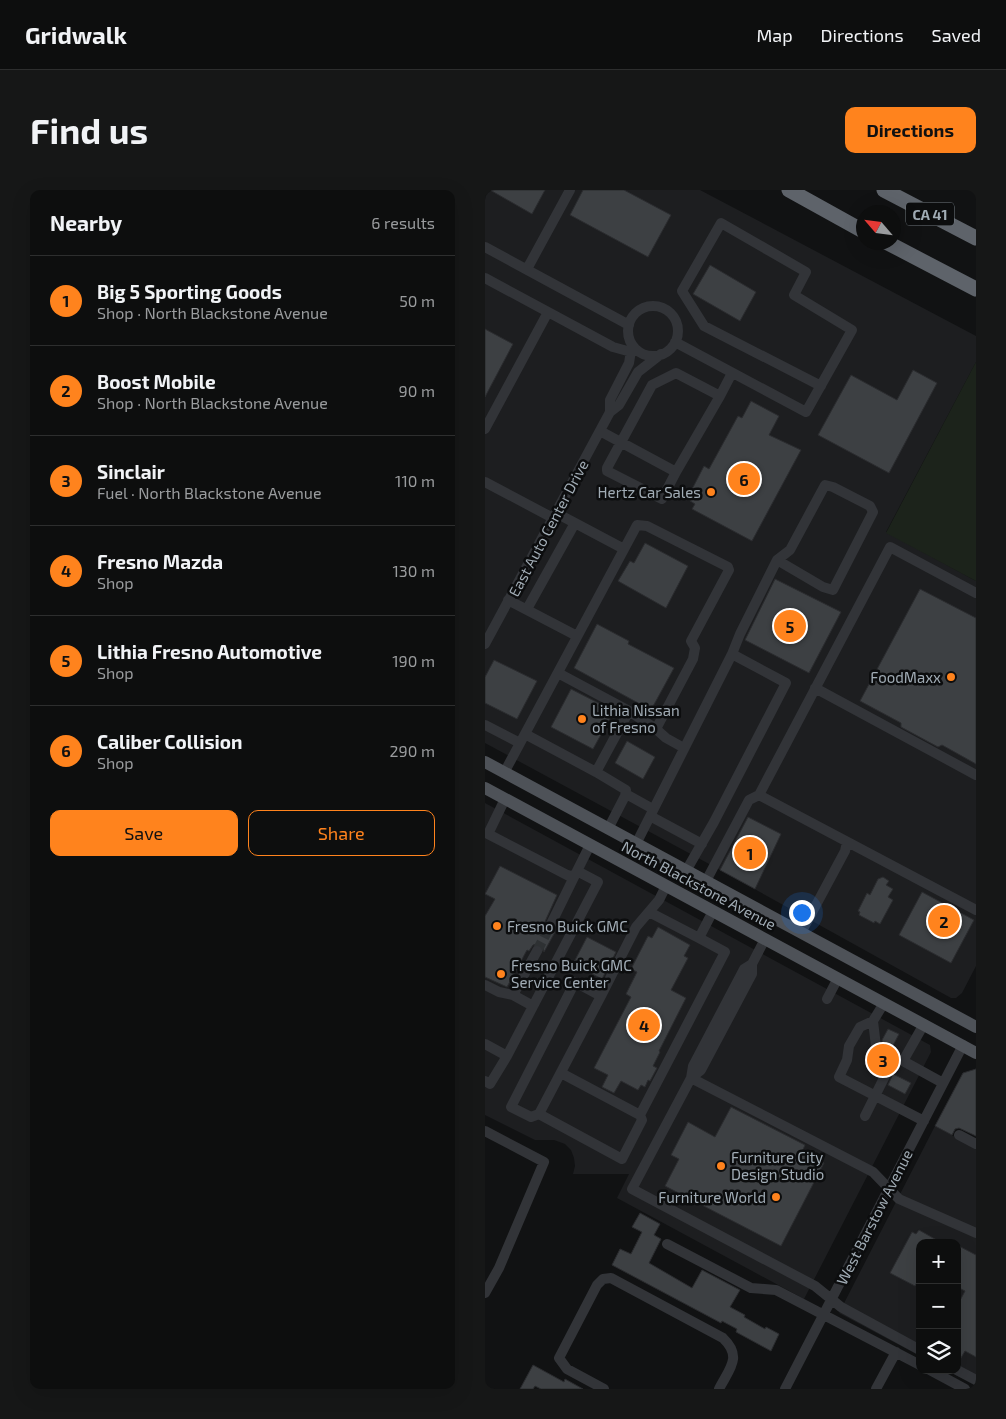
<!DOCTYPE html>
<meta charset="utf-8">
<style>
body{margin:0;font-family:"Exo 2",sans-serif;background:#161717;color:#f1f3f6}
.controls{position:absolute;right:15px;bottom:15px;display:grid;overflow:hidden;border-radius:10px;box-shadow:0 5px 20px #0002}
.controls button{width:45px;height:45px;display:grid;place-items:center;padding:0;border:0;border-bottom:1px solid #2d2e2e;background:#0d0e0e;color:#f1f3f6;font:25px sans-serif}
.compass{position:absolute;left:371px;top:15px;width:45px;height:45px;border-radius:50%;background:#0d0e0e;box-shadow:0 5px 20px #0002;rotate:298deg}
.you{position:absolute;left:316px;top:722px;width:18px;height:18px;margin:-12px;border:4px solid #fff;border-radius:50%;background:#1a73e8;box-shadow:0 0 0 8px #1a73e833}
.badge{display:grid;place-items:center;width:32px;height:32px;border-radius:50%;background:#ff831d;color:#111;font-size:16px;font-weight:700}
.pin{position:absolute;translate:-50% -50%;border:2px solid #fff;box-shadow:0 1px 5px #0006}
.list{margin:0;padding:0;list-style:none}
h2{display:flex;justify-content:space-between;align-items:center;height:65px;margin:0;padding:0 20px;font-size:21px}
h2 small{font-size:16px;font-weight:400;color:#9a9c9e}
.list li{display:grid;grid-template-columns:32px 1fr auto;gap:15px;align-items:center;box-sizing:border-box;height:90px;padding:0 20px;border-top:1px solid #2d2e2e}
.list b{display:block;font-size:19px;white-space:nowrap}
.list p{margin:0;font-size:16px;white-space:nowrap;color:#9a9c9e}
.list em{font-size:16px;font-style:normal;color:#9a9c9e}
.actions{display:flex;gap:10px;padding:15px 20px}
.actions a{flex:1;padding:11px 0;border:1px solid #ff831d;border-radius:10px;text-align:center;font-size:18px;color:#ff831d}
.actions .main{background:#ff831d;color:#111}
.icon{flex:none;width:28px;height:28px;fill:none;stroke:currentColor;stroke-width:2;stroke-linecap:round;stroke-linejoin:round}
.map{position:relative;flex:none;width:491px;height:1199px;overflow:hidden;border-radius:10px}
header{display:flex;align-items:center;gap:30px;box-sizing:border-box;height:70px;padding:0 25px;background:#0d0e0e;border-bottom:1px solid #2d2e2e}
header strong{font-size:24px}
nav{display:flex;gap:28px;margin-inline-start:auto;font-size:18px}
.intro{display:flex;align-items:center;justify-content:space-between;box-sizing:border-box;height:120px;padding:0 30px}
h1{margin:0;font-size:35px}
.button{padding:12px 22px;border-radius:10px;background:#ff831d;color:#111;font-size:18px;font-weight:700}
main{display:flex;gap:30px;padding:0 30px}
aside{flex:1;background:#0d0e0e;border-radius:10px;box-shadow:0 5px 20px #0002}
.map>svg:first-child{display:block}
.built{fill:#1d1e20}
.green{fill:#1c231b}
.building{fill:#3d4043;stroke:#2b2c2f}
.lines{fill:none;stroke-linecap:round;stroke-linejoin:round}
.minor-tunnel{stroke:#2e3133;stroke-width:10;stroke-dasharray:10 5;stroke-linecap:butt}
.minor{stroke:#323438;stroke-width:10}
.major{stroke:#4e5258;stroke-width:12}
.highway{stroke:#5e636a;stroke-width:15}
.poi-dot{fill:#ff831d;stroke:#0c0d0e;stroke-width:2}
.labels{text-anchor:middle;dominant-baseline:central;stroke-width:5;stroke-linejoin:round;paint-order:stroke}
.shield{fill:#0c0d0e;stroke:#747c83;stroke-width:1}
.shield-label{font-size:14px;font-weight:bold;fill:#a1acb5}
.poi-label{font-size:15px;fill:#a1acb5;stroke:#0c0d0e;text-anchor:start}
.street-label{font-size:15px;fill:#a1acb5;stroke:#0c0d0e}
</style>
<header>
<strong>Gridwalk</strong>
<nav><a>Map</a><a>Directions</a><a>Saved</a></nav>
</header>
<div class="intro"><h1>Find us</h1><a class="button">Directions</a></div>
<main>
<aside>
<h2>Nearby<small>6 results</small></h2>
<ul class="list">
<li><span class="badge">1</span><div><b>Big 5 Sporting Goods</b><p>Shop · North Blackstone Avenue</p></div><em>50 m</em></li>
<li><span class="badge">2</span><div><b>Boost Mobile</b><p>Shop · North Blackstone Avenue</p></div><em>90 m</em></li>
<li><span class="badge">3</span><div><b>Sinclair</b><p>Fuel · North Blackstone Avenue</p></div><em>110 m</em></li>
<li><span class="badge">4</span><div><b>Fresno Mazda</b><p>Shop</p></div><em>130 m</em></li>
<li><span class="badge">5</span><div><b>Lithia Fresno Automotive</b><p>Shop</p></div><em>190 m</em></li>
<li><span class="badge">6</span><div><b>Caliber Collision</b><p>Shop</p></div><em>290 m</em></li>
</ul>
<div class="actions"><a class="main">Save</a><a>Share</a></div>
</aside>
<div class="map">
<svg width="491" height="1199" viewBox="0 0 491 1199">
<rect width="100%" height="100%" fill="#111213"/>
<path class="built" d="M 0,0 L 215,0 L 491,146 L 491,172 L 401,342 L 491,391 L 491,776 L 477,803 L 471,808 L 466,808 L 226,675 L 0,553 Z
M 0,613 L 445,855 L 446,862 L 319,1109 L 132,1008 L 144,984 L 88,984 L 90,976 L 89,968 L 86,960 L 80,954 L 69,950 L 50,950 L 0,925 Z
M 450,936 L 491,958 L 491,1196 L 461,1180 L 472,1180 L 472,1053 L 435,1053 L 435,1166 L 354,1123 Z"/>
<path class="green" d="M 491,172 L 491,391 L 401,343 Z"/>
<path class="building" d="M 5,0 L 60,0 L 47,24 Z
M 98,0 L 139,0 L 186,25 L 163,67 L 85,25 Z
M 225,75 L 271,102 L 255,131 L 208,104 Z
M 0,139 L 28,154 L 0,207 Z
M 428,180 L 452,193 L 404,283 L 333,245 L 366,185 L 412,210 Z
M 266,211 L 294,226 L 284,245 L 316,260 L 267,351 L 207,319 L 210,314 L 202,309 L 219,276 L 224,279 L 253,226 L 257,228 Z
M 160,353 L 203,376 L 181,418 L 133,391 L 145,371 L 149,373 Z
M 290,389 L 356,422 L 324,483 L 260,450 Z
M 435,399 L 491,428 L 491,574 L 457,555 L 453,557 L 416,537 L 416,533 L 375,511 Z
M 112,434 L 144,451 L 143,454 L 189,478 L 166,520 L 89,478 Z
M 9,470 L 52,491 L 32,529 L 0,513 L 0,487 Z
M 86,499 L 129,521 L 108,559 L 66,537 Z
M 142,551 L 170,567 L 158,589 L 130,573 Z
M 263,627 L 296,644 L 270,699 L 235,680 Z
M 15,676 L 72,705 L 58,736 L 62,742 L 70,742 L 59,762 L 58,757 L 52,754 L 48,755 L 44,761 L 42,760 L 22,797 L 0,787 L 0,726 L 10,709 L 0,704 Z
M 398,687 L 404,691 L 401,695 L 408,699 L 403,707 L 408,710 L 395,734 L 390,731 L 389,733 L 374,725 L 375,722 L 373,721 L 382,703 L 385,705 L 393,689 Z
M 437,702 L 489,730 L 466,773 L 414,745 Z
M 173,737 L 205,755 L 199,766 L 203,768 L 186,800 L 201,808 L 174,861 L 175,862 L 168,876 L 172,878 L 165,891 L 163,890 L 160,897 L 156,895 L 153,900 L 136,891 L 129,903 L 117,897 L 123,885 L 109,878 L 146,807 L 141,804 L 152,782 L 146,779 L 163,746 L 167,748 Z
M 102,747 L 131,762 L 117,789 L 88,774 Z
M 403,839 L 414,844 L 404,863 L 398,860 L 397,850 Z
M 491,879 L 491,946 L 474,938 L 470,939 L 467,945 L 450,936 L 478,883 Z
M 408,884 L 426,893 L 420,904 L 403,895 Z
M 246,917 L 320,955 L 317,962 L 339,973 L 296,1056 L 180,996 L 194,969 L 186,965 L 203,932 L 230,947 Z
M 155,1023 L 175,1034 L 169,1045 L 176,1049 L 164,1073 L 207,1098 L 217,1080 L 255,1100 L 245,1117 L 260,1125 L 259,1127 L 280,1139 L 281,1137 L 294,1144 L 286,1161 L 251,1142 L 252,1139 L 237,1131 L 236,1133 L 127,1075 L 135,1059 L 146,1064 L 157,1042 L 147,1037 Z
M 434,1040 L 457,1053 L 435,1053 L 435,1087 L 430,1096 L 405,1083 L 427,1042 L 431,1044 Z
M 472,1055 L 491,1065 L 491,1167 L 480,1161 L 473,1173 L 472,1116 L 480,1101 L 472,1097 Z
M 48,1175 L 79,1192 L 80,1189 L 98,1199 L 56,1199 L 50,1196 L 48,1199 L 35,1199 Z"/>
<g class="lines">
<path class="minor-tunnel" d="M 52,761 L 65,736"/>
<path class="minor" d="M 0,57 L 144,135
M 42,79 L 85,0
M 0,88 L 128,157 L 146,162
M143 141a25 25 0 1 1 50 0a25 25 0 1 1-50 0Z
M 190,152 L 321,222 L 367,140 L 309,105 L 321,82 L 236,33 L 197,101 L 219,136 L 336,196
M 235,206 L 247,183
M 125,222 L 125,210 L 144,173 L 147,155
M 0,239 L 63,122
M 115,241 L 191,282 L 177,309 L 122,281 L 122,278 L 167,195 L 191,183 L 235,206 L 191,282
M 0,292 L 68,328
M 71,323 L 90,333
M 23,410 L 92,446
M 42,419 L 90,333 L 139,359
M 0,454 L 125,222 L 134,215 L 153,182 L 176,164
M 247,464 L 255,444 L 292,370 L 305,360 L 340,295 L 348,297 L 385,316 L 388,322 L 348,400 L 338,397 L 292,370
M 73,483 L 144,521
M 330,498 L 491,585
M 0,535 L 35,553
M 171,539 L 181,548 L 199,558
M 40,544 L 111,582
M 19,583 L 152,335 L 162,336 L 243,377 L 244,380 L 206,451 L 210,458 L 208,469 L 171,539 L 144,521 L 111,582 L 141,600 L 140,606 L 123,639
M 141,604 L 168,619
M 274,605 L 491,720
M 20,609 L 3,644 L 84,686 L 90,685 L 105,655
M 165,626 L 217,654
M 151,654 L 247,464 L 301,493 L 229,632 L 201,681
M 221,691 L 264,610 L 274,605 L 405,357 L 491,403
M 181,696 L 174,710 L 151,737 L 116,806 L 90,792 L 26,917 L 46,927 L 54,924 L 137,969 L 157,930 L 155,925 L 240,762 L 214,748 L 228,721
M 164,722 L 214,748
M 65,736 L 90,685
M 316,743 L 360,661 L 362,652
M 280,749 L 267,774 L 259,779 L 208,876 L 206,888 L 147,999 L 330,1096 L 356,1117 L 435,1160
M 0,795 L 14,802 L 28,805
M 342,809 L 353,788
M 399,813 L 388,831 L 375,837 L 364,856 L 362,870 L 354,887 L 439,931
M 48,816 L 28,805 L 52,761
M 439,834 L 418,871 L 458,893
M 0,854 L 22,866 L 113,692 L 92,681
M 76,883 L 155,925
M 206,888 L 388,982 L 414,1009 L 491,1043
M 206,888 L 216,880 L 267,784 L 267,774
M 0,891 L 5,894 L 22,866
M 54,924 L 116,806
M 380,926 L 407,872 L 392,865 L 388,831
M 0,941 L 59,972 L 14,1078 L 0,1103
M 474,945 L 491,954
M 182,1054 L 266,1098 L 291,1100 L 435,1175
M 445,1180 L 480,1199
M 472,1180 L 491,1190
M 119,1199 L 82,1179 L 74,1168 L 112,1095 L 118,1089 L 126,1088 L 238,1148 C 258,1167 244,1179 234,1199
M 300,1199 L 478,855
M 391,1199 L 411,1162"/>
<path class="major" d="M 0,572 L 491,837
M 0,598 L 491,863"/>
<path class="highway" d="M 304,0 L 378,41
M 399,0 L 491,48
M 401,52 L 491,99"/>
</g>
<g class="poi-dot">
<circle cx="226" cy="302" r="5"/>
<circle cx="466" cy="487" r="5"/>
<circle cx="97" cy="529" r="5"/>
<circle cx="12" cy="736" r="5"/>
<circle cx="16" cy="784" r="5"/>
<circle cx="236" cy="976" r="5"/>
<circle cx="291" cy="1007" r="5"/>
</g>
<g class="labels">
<rect class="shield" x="421" y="12.5" width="48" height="23" rx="4"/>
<g class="shield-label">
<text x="445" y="24">CA 41</text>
</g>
<g class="poi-label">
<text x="216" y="302" text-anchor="end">Hertz Car Sales</text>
<text x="456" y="487" text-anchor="end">FoodMaxx</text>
<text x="107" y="520">Lithia Nissan<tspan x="107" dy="17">of Fresno</tspan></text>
<text x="22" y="736">Fresno Buick GMC</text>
<text x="26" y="775">Fresno Buick GMC<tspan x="26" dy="17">Service Center</tspan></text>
<text x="246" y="967">Furniture City<tspan x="246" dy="17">Design Studio</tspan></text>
<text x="281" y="1007" text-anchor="end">Furniture World</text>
</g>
<g class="street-label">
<text transform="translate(63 338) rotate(-62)">East Auto Center Drive</text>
<text transform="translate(214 695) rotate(28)">North Blackstone Avenue</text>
<text transform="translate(389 1027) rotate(-63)">West Barstow Avenue</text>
</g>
</g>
</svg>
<div class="controls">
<button>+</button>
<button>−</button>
<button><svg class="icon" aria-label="layers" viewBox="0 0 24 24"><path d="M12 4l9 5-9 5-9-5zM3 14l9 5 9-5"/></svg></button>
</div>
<svg class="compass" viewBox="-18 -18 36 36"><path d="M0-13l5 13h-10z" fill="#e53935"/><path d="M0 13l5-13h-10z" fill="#9a9c9e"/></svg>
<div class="you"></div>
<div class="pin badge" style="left:265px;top:663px">1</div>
<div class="pin badge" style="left:459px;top:731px">2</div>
<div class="pin badge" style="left:398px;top:870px">3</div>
<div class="pin badge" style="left:159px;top:835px">4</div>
<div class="pin badge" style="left:305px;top:436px">5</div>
<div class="pin badge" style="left:259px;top:289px">6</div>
</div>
</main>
